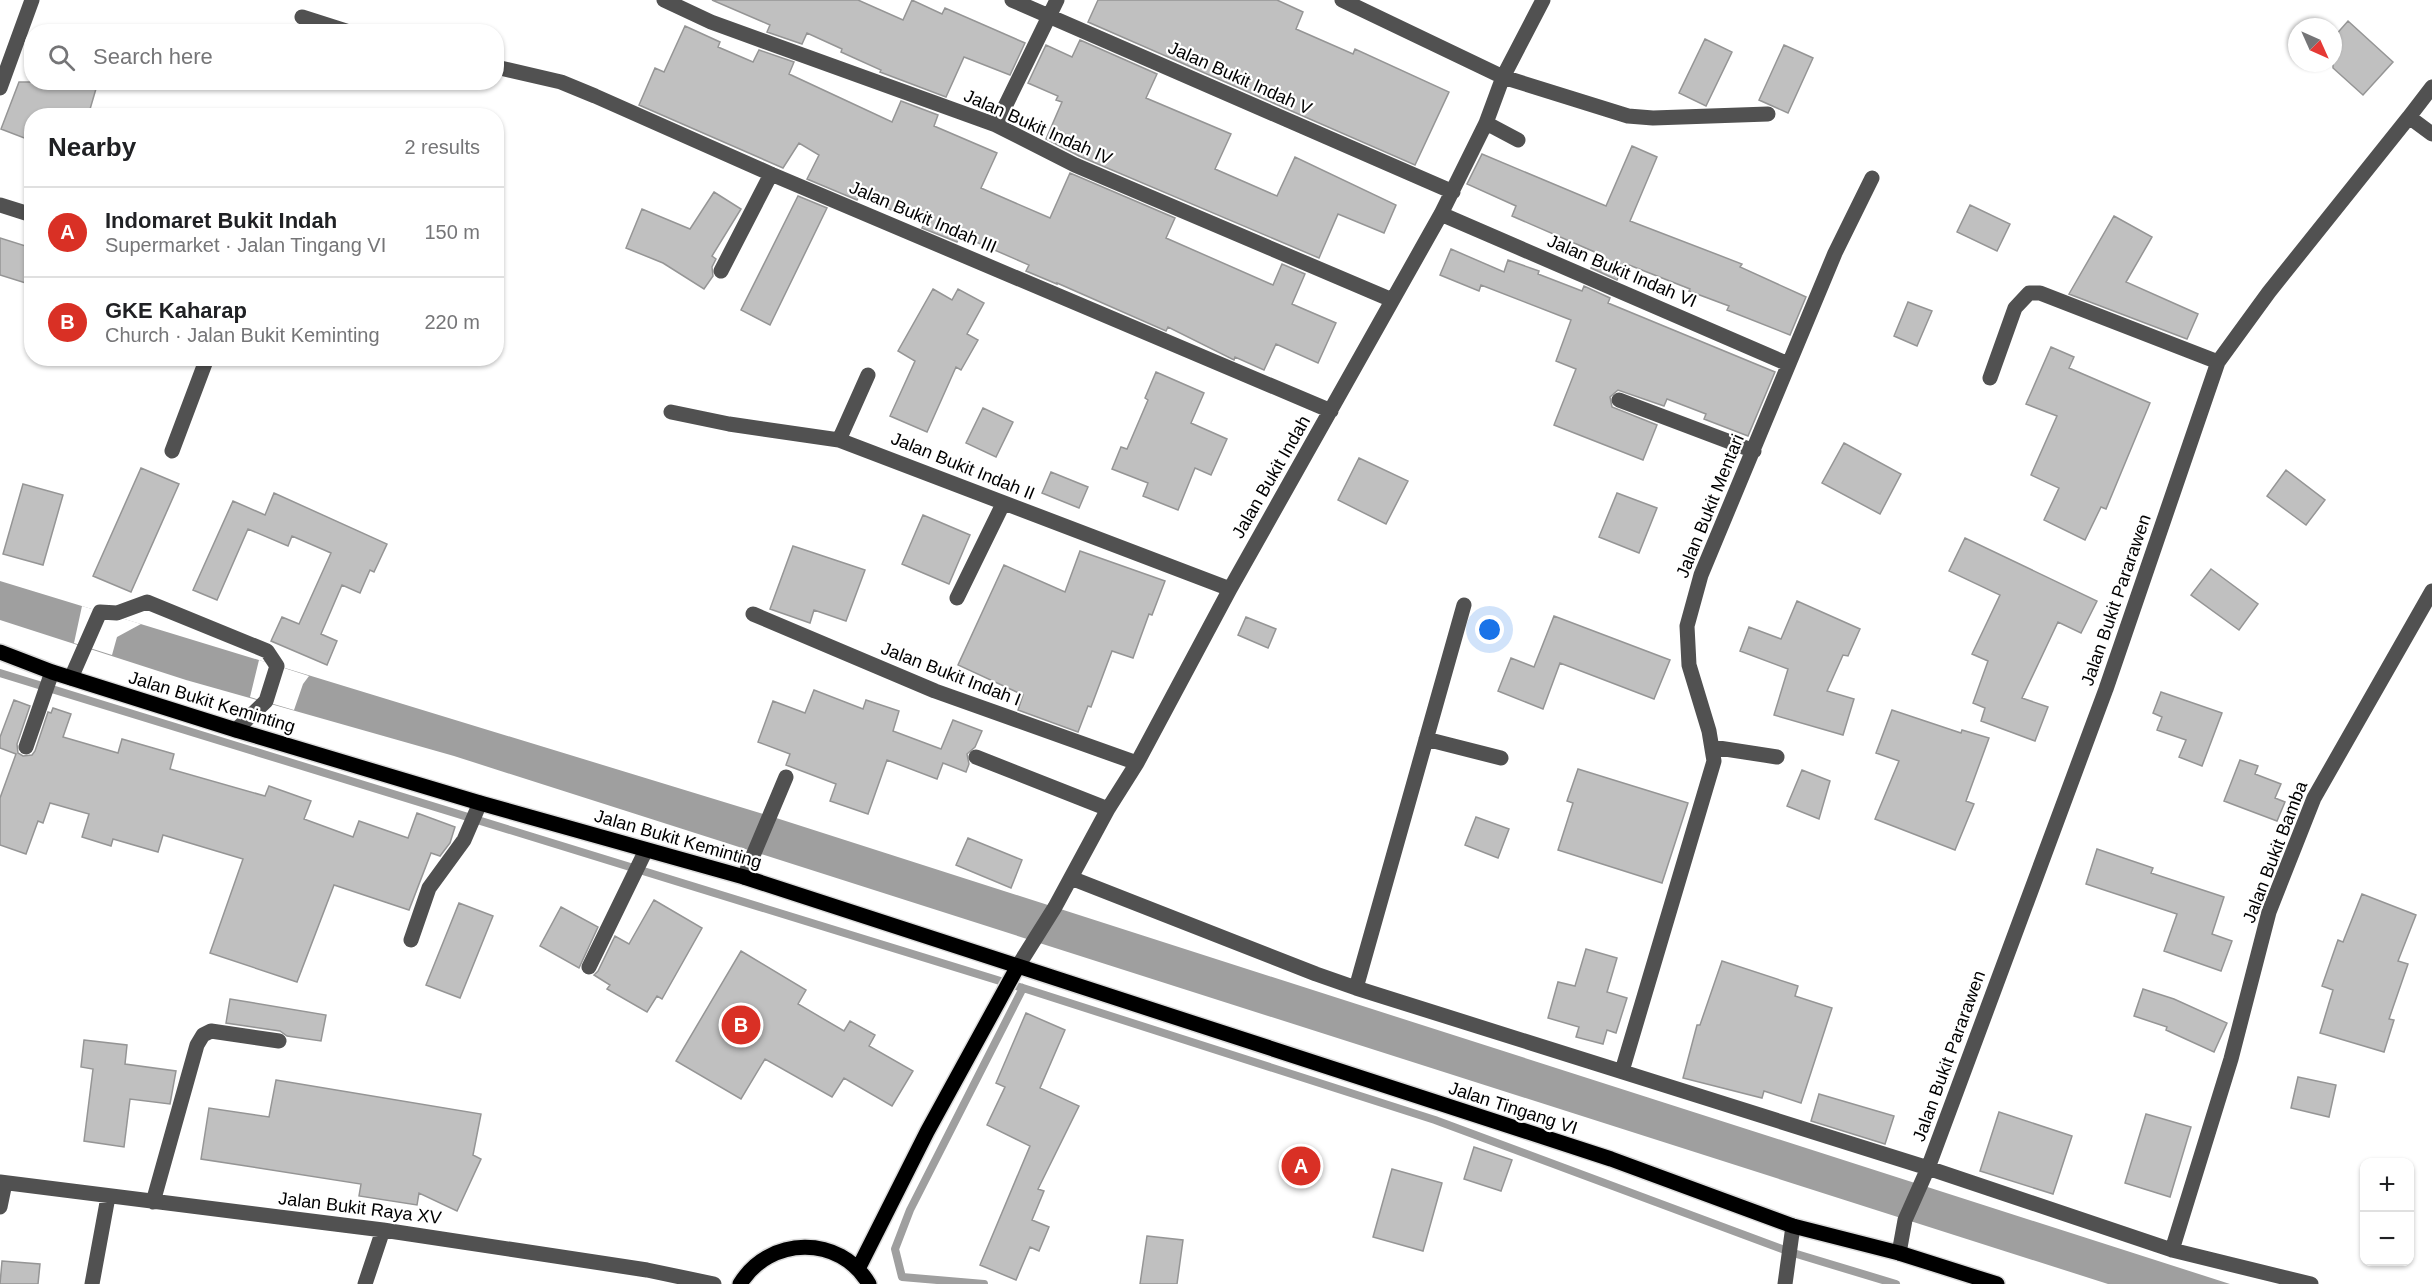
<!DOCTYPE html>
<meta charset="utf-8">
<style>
body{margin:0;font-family:Helvetica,sans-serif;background:#f2f2f2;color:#202124}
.controls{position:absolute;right:18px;bottom:18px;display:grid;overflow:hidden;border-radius:12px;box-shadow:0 2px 4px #0004}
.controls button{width:54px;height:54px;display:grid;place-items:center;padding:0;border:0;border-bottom:2px solid #e0e0e0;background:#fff;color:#202124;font:30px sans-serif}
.compass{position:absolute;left:2288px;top:18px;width:54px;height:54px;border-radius:50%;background:#fff;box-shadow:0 2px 4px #0004;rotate:135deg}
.you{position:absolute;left:1490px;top:630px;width:21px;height:21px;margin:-15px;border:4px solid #fff;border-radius:50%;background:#1a73e8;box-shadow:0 0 0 9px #1a73e833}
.badge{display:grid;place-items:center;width:39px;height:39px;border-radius:50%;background:#d93025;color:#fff;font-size:20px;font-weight:700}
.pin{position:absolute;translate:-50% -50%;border:3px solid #fff;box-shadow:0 2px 6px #0006}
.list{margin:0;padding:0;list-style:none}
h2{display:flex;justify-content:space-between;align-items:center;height:78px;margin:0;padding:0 24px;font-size:26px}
h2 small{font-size:20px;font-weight:400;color:#757577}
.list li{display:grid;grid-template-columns:39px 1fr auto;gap:18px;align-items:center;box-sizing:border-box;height:90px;padding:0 24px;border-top:2px solid #e0e0e0}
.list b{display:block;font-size:22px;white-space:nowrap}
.list p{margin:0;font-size:20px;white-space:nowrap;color:#757577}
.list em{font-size:20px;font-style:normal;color:#757577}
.icon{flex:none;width:33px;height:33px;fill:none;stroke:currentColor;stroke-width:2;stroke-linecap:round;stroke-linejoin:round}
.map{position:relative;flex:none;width:2432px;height:1284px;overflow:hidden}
.search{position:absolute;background:#fff;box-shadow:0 2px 4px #0004;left:24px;top:24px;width:480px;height:66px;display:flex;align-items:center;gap:15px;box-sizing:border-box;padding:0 21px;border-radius:24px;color:#757577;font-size:22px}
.panel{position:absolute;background:#fff;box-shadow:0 2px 4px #0004;left:24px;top:108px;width:480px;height:258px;border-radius:24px}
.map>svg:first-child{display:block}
.water{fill:#9f9f9f}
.pier{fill:#fff}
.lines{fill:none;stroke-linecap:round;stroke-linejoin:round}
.stream{stroke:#9f9f9f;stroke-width:8}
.building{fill:#c0c0c0;stroke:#959595;stroke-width:1.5}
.major-casing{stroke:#dbdbdb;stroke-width:18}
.minor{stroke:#515151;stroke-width:15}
.major{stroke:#000;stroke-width:15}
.labels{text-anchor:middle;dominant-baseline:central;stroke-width:4.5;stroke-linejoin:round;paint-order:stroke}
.street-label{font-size:18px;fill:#000;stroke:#fff}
</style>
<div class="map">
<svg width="2432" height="1284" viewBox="0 0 2432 1284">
<rect width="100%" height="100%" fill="#fff"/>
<path class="water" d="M 0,581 L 770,816 L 2230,1284 L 2108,1284 L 454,756 L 186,680 L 0,620 Z"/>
<path class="pier" d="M 82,606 L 141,624 L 117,637 L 112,655 L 74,643 Z
M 259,660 L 309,676 L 303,684 L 294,710 L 250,697 Z"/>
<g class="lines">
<path class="stream" d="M 0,673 L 1023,988 L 1435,1120 L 1790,1252 L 1896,1284
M 984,1284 L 902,1277 L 895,1249 L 910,1210 L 1023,988"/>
</g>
<path class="building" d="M 712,0 L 858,0 L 903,20 L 912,0 L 942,14 L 945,8 L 1025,43 L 1010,75 L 964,57 L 946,97 L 880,72 L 881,70 L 841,52 L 842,49 L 807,33 L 802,44 L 767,32 L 770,25 Z
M 1098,0 L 1277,0 L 1303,12 L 1296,29 L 1353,54 L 1355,49 L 1449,92 L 1415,165 L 1088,22 Z
M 2348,21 L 2393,62 L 2363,95 L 2333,68 L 2333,38 Z
M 685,26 L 720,42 L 718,47 L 753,62 L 759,50 L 794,62 L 789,74 L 892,122 L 901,101 L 938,115 L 934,126 L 997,153 L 981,188 L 1050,218 L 1070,173 L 1175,218 L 1166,238 L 1273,285 L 1282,264 L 1305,274 L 1292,304 L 1336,323 L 1318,363 L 1276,344 L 1264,370 L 1235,357 L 1234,360 L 1168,327 L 1166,331 L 1057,283 L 1057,284 L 1026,271 L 1029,265 L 960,235 L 957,242 L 922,228 L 924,224 L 859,196 L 857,200 L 807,179 L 819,155 L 799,143 L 783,168 L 639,105 L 655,68 L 664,72 Z
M 1705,39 L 1732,52 L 1706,106 L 1679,93 Z
M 1080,40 L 1157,74 L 1146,98 L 1231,134 L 1215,169 L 1277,196 L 1295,157 L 1396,205 L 1384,233 L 1338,214 L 1319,258 L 1079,156 L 1046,139 L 1062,102 L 1056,100 L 1058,96 L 1028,83 L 1046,45 L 1072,57 Z
M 1784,45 L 1813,58 L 1788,113 L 1759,100 Z
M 19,82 L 98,82 L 88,116 L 32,116 L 32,141 L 1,129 Z
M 1632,146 L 1657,157 L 1630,221 L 1742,264 L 1740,267 L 1806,297 L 1790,335 L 1727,310 L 1729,306 L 1689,291 L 1690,289 L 1624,263 L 1617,280 L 1591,268 L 1597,253 L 1512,216 L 1516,206 L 1467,184 L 1482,154 L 1606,206 Z
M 714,192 L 741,209 L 712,256 L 716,259 L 712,267 L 713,276 L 704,289 L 663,263 L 626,248 L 642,209 L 690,229 Z
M 798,196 L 827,208 L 770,325 L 741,310 Z
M 1970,205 L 2010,224 L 1997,251 L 1957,232 Z
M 2114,216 L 2152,237 L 2126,282 L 2198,314 L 2187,339 L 2069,294 Z
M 0,238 L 32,248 L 32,285 L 0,275 Z
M 1451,249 L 1504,272 L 1508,260 L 1539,271 L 1538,274 L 1582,291 L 1584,286 L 1610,298 L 1608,303 L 1775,372 L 1748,436 L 1704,419 L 1706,414 L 1667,399 L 1664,406 L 1618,390 L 1610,397 L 1612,407 L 1657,425 L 1643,460 L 1554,425 L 1576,369 L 1556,361 L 1571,320 L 1481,285 L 1479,291 L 1440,275 Z
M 933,289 L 952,300 L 958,289 L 984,303 L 967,334 L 978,340 L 961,370 L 956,367 L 927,432 L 890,416 L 915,361 L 898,351 Z
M 1908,302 L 1932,311 L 1917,346 L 1894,336 Z
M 2051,347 L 2074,357 L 2069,368 L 2150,403 L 2106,509 L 2101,507 L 2085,540 L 2044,520 L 2059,488 L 2031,475 L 2057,416 L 2026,404 Z
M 1156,372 L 1204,393 L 1191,423 L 1227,439 L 1211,475 L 1195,468 L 1178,510 L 1143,496 L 1148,483 L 1112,469 L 1121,447 L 1127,449 L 1148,400 L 1145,398 Z
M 983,408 L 1013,422 L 996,457 L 966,443 Z
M 1844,443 L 1901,474 L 1880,514 L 1822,483 Z
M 1359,458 L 1408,481 L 1386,524 L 1338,500 Z
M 141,468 L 179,484 L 131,592 L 93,576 Z
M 2286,470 L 2325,500 L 2306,525 L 2267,496 Z
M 1051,472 L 1088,487 L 1079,508 L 1042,493 Z
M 23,484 L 63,495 L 43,565 L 3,554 Z
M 274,493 L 387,544 L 374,572 L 370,570 L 360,593 L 342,585 L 321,634 L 337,641 L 327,665 L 271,641 L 282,617 L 299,624 L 331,553 L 292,536 L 288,546 L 248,529 L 217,600 L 193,590 L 233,501 L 265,515 Z
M 1617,493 L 1657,508 L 1639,553 L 1599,537 Z
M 923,515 L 970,535 L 949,584 L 902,564 Z
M 1965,538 L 2097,601 L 2081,633 L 2058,622 L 2022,698 L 2048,707 L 2035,741 L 1981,721 L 1985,708 L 1973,703 L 1988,661 L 1972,654 L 2000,595 L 1949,571 Z
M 793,546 L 865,570 L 846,621 L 814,610 L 810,623 L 770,609 Z
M 1080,551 L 1165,581 L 1152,615 L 1149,614 L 1133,658 L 1112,651 L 1091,707 L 1088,706 L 1078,732 L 1018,710 L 1023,695 L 958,665 L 1004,565 L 1065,592 Z
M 2211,569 L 2258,604 L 2239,630 L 2191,595 Z
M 1797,601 L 1860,629 L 1848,656 L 1843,655 L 1827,691 L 1854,699 L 1843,735 L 1774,715 L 1788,669 L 1740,651 L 1749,627 L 1781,639 Z
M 1554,616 L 1670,660 L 1654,699 L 1560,663 L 1543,709 L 1498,691 L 1511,658 L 1534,667 Z
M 1246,617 L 1276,629 L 1268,648 L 1238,635 Z
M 814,690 L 863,709 L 866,700 L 899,711 L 893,731 L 941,749 L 953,720 L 982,731 L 975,747 L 967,754 L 969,764 L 966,772 L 943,763 L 937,779 L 887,760 L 868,814 L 830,801 L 836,784 L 786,765 L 790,754 L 758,742 L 773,701 L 805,713 Z
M 2161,692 L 2222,713 L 2202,766 L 2179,757 L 2186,740 L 2157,730 L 2162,717 L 2153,713 Z
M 14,700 L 30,706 L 17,744 L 18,753 L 23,756 L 32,755 L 35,751 L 48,712 L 51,713 L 53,708 L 71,714 L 63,737 L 118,753 L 122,739 L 174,754 L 170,769 L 265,796 L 269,786 L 311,801 L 304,819 L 353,837 L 359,821 L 408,838 L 417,813 L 455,827 L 450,843 L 440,856 L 431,853 L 409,910 L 334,885 L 297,982 L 210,953 L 243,859 L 163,835 L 158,852 L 113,839 L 111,846 L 82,837 L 89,814 L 50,803 L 43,823 L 38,821 L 26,854 L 0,845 L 0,798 L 16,754 L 0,748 L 0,737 Z
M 1892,710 L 1961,733 L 1962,730 L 1989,738 L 1966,801 L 1974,804 L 1955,850 L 1875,819 L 1899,761 L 1876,753 Z
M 2240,760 L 2258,766 L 2255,774 L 2281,784 L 2275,798 L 2285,802 L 2277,821 L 2224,801 Z
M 1578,769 L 1688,803 L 1662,883 L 1558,850 L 1573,803 L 1567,801 Z
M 1802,770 L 1830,781 L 1819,819 L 1787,806 Z
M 1476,817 L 1509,829 L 1498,858 L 1465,845 Z
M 968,838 L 1022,860 L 1011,888 L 956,865 Z
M 2097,849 L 2153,868 L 2151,873 L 2224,897 L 2212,934 L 2232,941 L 2221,971 L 2164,951 L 2177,914 L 2086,884 Z
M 2362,894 L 2416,915 L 2398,961 L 2408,964 L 2389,1019 L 2394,1020 L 2384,1052 L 2320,1033 L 2333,990 L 2322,986 L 2338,940 L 2343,942 Z
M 654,900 L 702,928 L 662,999 L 657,996 L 647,1012 L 607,989 L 610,985 L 594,975 L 598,971 L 615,936 L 629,944 Z
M 459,903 L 493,916 L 460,998 L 426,985 Z
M 561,907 L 598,927 L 579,968 L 540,946 Z
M 1586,949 L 1617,958 L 1607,992 L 1627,998 L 1616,1033 L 1607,1030 L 1603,1044 L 1576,1037 L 1579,1027 L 1548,1018 L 1558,982 L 1575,986 Z
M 741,951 L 806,990 L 798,1004 L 844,1031 L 850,1021 L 875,1035 L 869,1046 L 913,1071 L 892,1106 L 844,1078 L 832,1097 L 765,1059 L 741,1099 L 676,1061 Z
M 1722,961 L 1798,986 L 1795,996 L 1832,1008 L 1801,1103 L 1764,1091 L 1762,1098 L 1683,1078 L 1697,1025 L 1700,1025 Z
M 2143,989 L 2174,999 L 2227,1023 L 2214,1052 L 2166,1030 L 2167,1027 L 2134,1016 Z
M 230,999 L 326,1015 L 321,1041 L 287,1036 L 280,1031 L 226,1023 Z
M 1026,1013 L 1065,1030 L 1040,1088 L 1079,1106 L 1038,1189 L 1044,1191 L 1032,1220 L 1049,1227 L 1039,1251 L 1030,1247 L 1016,1280 L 980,1265 L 1030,1146 L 987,1125 L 1005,1087 L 996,1083 Z
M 84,1040 L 127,1045 L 125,1064 L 176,1071 L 170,1104 L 130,1099 L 124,1147 L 84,1141 L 93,1069 L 81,1067 Z
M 2298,1077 L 2336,1085 L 2329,1117 L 2291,1108 Z
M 276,1080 L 481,1114 L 473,1155 L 481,1159 L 457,1211 L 419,1193 L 417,1205 L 359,1196 L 361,1184 L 201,1159 L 209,1108 L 269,1117 Z
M 1819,1094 L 1894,1116 L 1885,1144 L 1811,1121 Z
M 1999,1112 L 2072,1136 L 2053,1194 L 1980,1171 Z
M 2146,1114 L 2191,1127 L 2170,1197 L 2125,1183 Z
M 1474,1147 L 1512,1160 L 1501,1191 L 1464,1179 Z
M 1392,1169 L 1442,1183 L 1423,1251 L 1373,1237 Z
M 1147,1236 L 1183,1240 L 1177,1284 L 1140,1284 Z
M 2,1261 L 40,1264 L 38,1284 L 0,1284 Z"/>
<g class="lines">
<defs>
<path id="major" d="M 0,652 L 52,672 L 236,730 L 480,803 L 744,877 L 1611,1159 L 1793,1226 L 1899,1253 L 1997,1284
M 858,1269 L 927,1132 L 1018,966
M 740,1284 C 769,1236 840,1234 869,1284"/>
</defs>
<use href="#major" class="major-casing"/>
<path class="minor" d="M 664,0 L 711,22 L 996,125 L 1075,165 L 1392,300
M 1012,0 L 1453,192
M 1342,0 L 1503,77 L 1628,116 L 1653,118 L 1768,114
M 302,17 L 349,32
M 496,67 L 561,82 L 595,96 L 771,174 L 1331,411
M 0,88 L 32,0
M 2409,117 L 2432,87
M 1486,123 L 1518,140
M 996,125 L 1057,0
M 0,205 L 32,215
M 1441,214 L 1788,364
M 721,271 L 771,174
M 1990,378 L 2015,308 L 2029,293 L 2040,293 L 2218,362
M 1619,400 L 1754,451
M 671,412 L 729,424 L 839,440 L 1230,589
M 839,440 L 868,375
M 172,451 L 207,358
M 957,598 L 1003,504
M 753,614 L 935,691 L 1137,763
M 71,678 L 100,612 L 117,613 L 147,602 L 267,651 L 277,666 L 266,701 L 236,730
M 1426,739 L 1501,758
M 26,747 L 52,672
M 1712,747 L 1777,757
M 976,757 L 1108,809
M 744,877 L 786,777
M 1071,878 L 1316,974 L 1356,988 L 1928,1168 L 2172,1250 L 2311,1284
M 411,940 L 429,888 L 464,840 L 480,803
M 1018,966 L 1055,907 L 1108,809 L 1137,763 L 1230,589 L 1441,214 L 1486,123 L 1503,77 L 1543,0
M 589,967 L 646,850
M 1356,988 L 1464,605
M 1622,1071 L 1714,761 L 1709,731 L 1689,665 L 1687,626 L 1701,575 L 1835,253 L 1872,178
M 0,1182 L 383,1230 L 647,1270 L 714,1284
M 153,1202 L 197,1045 L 203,1035 L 211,1031 L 279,1041
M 0,1207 L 5,1183
M 2172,1250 L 2231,1059 L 2269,912 L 2314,798 L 2432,591
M 1899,1253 L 1905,1220 L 1928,1168 L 2106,689 L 2218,362 L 2269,292 L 2409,117 L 2432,134
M 92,1284 L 108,1197
M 365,1284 L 383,1230
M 1785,1284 L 1793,1226"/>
<use href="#major" class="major"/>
</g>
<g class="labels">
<g class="street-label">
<text transform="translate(1240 78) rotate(24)">Jalan Bukit Indah V</text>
<text transform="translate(1038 127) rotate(24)">Jalan Bukit Indah IV</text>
<text transform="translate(923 217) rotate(23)">Jalan Bukit Indah III</text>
<text transform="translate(1622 271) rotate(23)">Jalan Bukit Indah VI</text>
<text transform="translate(963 466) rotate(22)">Jalan Bukit Indah II</text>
<text transform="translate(1271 477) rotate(-60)">Jalan Bukit Indah</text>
<text transform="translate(1710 506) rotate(-68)">Jalan Bukit Mentari</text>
<text transform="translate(2116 600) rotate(-71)">Jalan Bukit Pararawen</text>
<text transform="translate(951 674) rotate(21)">Jalan Bukit Indah I</text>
<text transform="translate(212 702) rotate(17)">Jalan Bukit Keminting</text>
<text transform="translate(678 839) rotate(16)">Jalan Bukit Keminting</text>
<text transform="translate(2275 852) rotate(-69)">Jalan Bukit Bamba</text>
<text transform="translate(1949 1056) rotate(-70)">Jalan Bukit Pararawen</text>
<text transform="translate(1513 1108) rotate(18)">Jalan Tingang VI</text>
<text transform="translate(360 1208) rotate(7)">Jalan Bukit Raya XV</text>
</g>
</g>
</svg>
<div class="controls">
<button>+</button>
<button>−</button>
</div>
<svg class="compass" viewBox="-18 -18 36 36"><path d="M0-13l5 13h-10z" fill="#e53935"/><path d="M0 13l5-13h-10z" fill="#757577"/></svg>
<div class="you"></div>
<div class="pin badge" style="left:1301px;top:1166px">A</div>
<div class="pin badge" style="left:741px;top:1025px">B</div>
<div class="search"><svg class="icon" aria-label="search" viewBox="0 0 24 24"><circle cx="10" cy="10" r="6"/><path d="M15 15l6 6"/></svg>Search here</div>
<section class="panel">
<h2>Nearby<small>2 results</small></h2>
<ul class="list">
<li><span class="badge">A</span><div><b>Indomaret Bukit Indah</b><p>Supermarket · Jalan Tingang VI</p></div><em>150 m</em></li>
<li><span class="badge">B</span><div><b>GKE Kaharap</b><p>Church · Jalan Bukit Keminting</p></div><em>220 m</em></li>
</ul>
</section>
</div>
